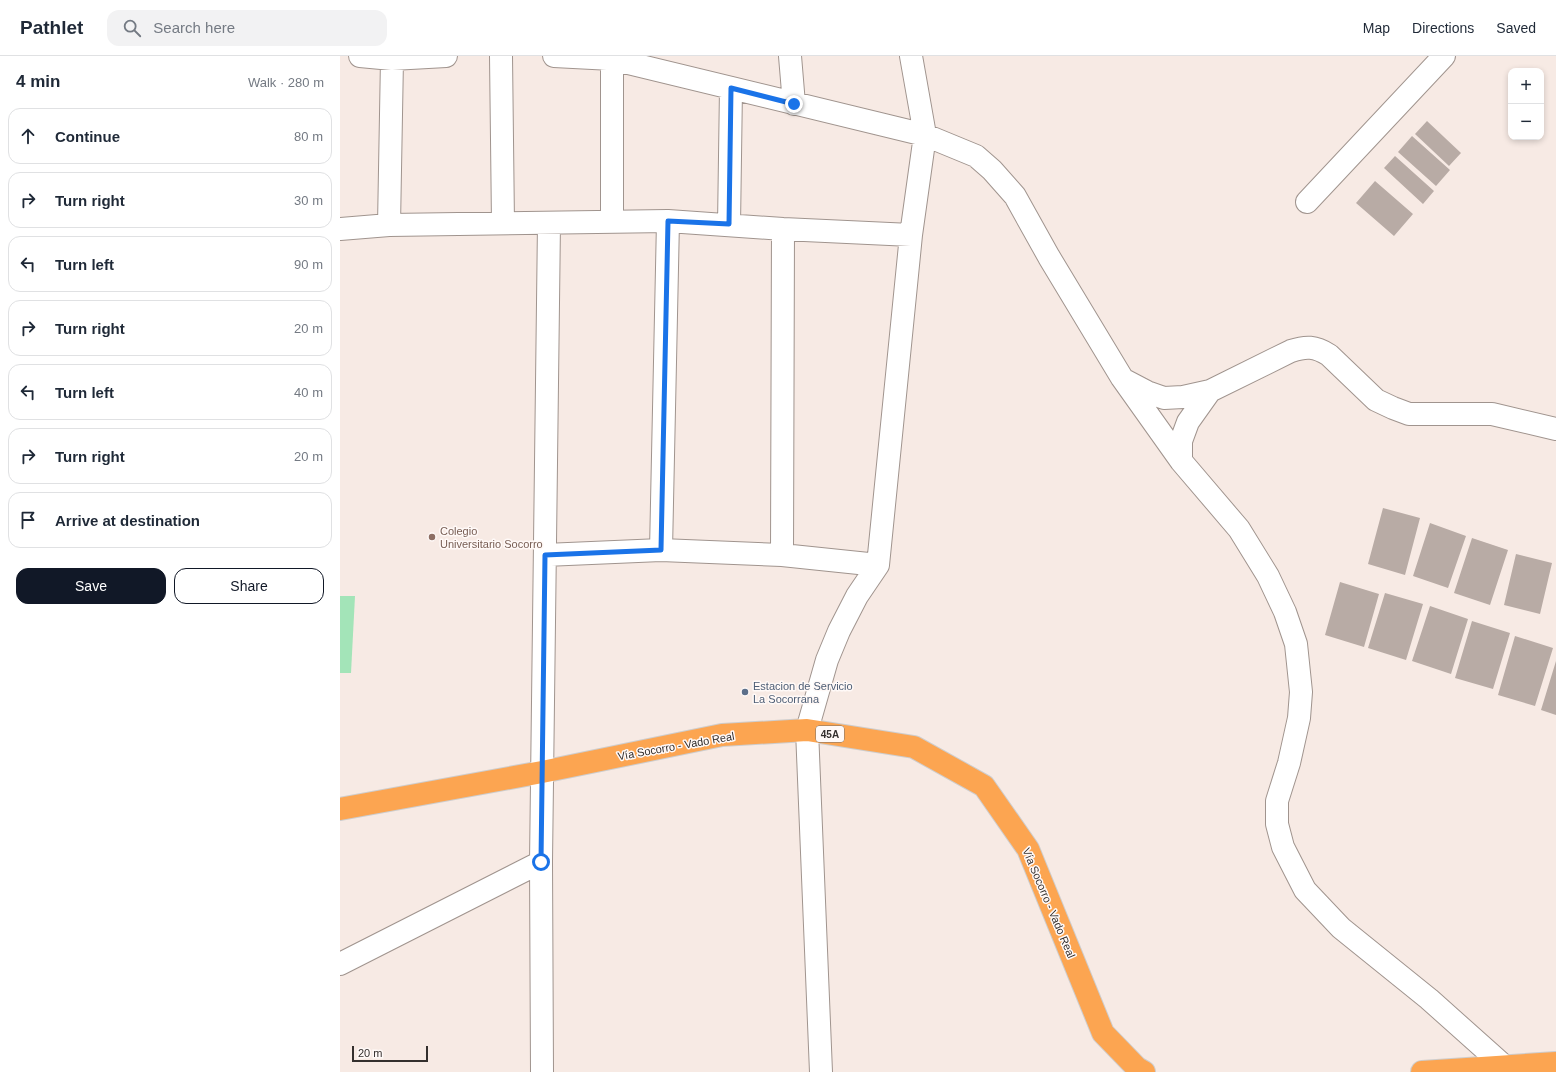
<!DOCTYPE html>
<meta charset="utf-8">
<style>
body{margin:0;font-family:Helvetica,sans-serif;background:#f2f2f3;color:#1f2937}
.controls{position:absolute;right:12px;top:12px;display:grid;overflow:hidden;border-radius:8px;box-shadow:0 2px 6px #0003}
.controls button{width:36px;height:36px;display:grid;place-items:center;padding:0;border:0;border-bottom:1px solid #e0e1e3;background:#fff;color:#1f2937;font:20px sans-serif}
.scale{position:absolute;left:12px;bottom:10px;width:76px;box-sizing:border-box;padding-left:4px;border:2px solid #342f2d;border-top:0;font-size:11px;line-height:14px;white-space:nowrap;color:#342f2d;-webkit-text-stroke:3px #fff9f7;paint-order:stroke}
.stop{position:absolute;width:12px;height:12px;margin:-9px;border:3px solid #1a73e8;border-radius:50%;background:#fff}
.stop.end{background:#1a73e8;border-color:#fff;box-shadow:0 1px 4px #0008}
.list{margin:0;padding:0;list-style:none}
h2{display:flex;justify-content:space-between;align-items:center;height:52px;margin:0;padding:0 16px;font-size:17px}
h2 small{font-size:13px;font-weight:400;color:#747a83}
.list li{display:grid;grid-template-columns:26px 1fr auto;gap:12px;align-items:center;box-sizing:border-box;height:56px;margin:0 8px 8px;padding:0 8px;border:1px solid #e0e1e3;border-radius:12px}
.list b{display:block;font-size:15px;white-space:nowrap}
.list em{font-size:13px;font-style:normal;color:#747a83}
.actions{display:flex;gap:8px;padding:12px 16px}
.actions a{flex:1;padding:9px 0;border:1px solid #111827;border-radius:12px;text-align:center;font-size:14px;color:#111827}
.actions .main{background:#111827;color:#fff}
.icon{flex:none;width:22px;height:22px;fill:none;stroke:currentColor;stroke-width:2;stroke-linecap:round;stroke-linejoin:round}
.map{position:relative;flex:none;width:1216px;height:1016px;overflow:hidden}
header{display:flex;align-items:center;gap:24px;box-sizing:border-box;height:56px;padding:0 20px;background:#fff;border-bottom:1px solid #e0e1e3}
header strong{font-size:19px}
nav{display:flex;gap:22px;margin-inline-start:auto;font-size:14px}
.search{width:280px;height:36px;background:#f2f2f3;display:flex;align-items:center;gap:10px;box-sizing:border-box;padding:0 14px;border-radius:12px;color:#747a83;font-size:15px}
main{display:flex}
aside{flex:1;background:#fff}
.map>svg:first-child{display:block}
.green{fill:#a3e4b8}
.building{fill:#b8aba5}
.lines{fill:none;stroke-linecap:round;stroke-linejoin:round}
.minor-casing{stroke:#a0948e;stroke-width:24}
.highway-casing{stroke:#cecdcd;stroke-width:24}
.minor{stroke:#fff;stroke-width:22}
.highway{stroke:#fca551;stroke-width:22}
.route{stroke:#1a73e8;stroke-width:5}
.education-dot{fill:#8d6e63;stroke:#fff9f7;stroke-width:1.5}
.service-dot{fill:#5c6f8a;stroke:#fff9f7;stroke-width:1.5}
.labels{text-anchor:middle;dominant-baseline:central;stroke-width:3;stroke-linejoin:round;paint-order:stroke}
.shield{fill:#fff9f7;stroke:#716c6a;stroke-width:1}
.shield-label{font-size:10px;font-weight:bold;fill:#342f2d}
.education-label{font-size:11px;fill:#785e54;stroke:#fff9f7;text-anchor:start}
.service-label{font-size:11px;fill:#4e5e75;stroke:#fff9f7;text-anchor:start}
.street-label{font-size:11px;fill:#342f2d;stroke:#fff9f7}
</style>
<header>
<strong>Pathlet</strong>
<div class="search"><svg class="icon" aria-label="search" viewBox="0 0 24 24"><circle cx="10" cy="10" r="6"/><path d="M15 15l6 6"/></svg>Search here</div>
<nav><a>Map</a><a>Directions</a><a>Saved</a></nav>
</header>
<main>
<aside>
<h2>4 min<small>Walk · 280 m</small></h2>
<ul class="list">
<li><svg class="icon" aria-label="ahead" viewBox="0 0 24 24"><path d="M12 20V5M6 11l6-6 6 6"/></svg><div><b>Continue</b></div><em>80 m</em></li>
<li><svg class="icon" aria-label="right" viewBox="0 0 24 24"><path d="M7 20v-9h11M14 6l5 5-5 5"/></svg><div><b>Turn right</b></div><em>30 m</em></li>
<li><svg class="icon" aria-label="left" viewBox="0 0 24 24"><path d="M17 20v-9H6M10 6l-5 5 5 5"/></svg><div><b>Turn left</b></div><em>90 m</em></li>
<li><svg class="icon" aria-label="right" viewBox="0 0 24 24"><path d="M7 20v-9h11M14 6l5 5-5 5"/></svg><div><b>Turn right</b></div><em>20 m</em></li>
<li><svg class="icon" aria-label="left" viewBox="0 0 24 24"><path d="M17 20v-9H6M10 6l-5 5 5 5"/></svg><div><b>Turn left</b></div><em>40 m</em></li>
<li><svg class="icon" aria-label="right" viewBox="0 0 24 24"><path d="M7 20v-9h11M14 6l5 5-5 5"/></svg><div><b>Turn right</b></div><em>20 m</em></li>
<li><svg class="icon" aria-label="arrive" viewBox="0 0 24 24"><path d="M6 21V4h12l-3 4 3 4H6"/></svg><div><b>Arrive at destination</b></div></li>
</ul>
<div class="actions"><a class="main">Save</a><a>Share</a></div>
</aside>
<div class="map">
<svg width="1216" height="1016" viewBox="0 0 1216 1016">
<rect width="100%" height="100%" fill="#f7eae4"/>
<path class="green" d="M 0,540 L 15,540 L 11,617 L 0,617 Z"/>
<path class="building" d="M 1087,65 L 1121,97 L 1109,110 L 1075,78 Z
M 1072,80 L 1110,114 L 1096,130 L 1058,96 Z
M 1055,100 L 1094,135 L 1083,148 L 1044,112 Z
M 1035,125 L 1073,158 L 1054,180 L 1016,147 Z
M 1043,452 L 1080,462 L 1065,519 L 1028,508 Z
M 1090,467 L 1126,480 L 1108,532 L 1073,520 Z
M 1132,482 L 1168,494 L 1150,549 L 1114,537 Z
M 1176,498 L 1212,507 L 1200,558 L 1164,549 Z
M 1000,526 L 1039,538 L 1024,591 L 985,579 Z
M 1045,537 L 1083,548 L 1066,604 L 1028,592 Z
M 1090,550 L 1128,563 L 1111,618 L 1072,605 Z
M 1132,565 L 1170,577 L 1153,633 L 1115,622 Z
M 1175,580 L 1213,592 L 1195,650 L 1158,639 Z
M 1216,605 L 1216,659 L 1201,654 Z"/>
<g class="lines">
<defs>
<path id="minor" d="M 20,0 L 52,3 L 106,0
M 161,0 L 163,167
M 214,0 L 272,3 L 585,79 L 636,100 L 652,114 L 675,140 L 709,201 L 782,322 L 841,405 L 899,473 L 928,520 L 945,556 L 956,588 L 961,636 L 959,662 L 949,707 L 937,745 L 937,768 L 943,791 L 965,834 L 1001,872 L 1089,943 L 1164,1010
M 450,0 L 454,48
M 967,146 L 1104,0
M 272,165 L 272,3
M 49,169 L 52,3
M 389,169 L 391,32
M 0,173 L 49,169 L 328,165 L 443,173 L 571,179
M 786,325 L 807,336 L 824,342 L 843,341 L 870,335 L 951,295 C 966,290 975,290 989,299 L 1036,344 L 1053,352 L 1069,358 L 1152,358 L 1216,373
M 841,405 L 841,385 L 848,366 L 870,335
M 321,494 L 328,165
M 205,499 L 321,494 L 442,499 L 538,509
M 442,499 L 443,173
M 0,908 L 201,806
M 202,1016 L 201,806 L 209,167
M 481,1016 L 467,674 L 487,604 L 499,575 L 517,540 L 538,509 L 571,179 L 585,79 L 571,0"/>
<path id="highway" d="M 0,753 L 202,716 L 382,679 L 467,674 L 574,691 L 644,730 L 688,793 L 763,977 L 797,1012 L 804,1016
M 1082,1016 L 1216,1007"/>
</defs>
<use href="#minor" class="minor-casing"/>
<use href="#highway" class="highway-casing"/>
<use href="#minor" class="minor"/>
<use href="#highway" class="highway"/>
</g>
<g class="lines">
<path class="route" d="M 201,806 L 205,499 L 321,494 L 328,165 L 389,168 L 391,32 L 454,48"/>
</g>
<circle class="education-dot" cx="92" cy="481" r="4"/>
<circle class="service-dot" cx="405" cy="636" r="4"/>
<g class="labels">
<rect class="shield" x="476" y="670" width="28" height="16" rx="3"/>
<g class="shield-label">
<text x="490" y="678">45A</text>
</g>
<g class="education-label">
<text x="100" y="475">Colegio<tspan x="100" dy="13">Universitario Socorro</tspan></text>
</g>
<g class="service-label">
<text x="413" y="630">Estacion de Servicio<tspan x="413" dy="13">La Socorrana</tspan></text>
</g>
<g class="street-label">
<text transform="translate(336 690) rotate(-10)">Vía Socorro - Vado Real</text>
<text transform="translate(709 847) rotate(67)">Vía Socorro - Vado Real</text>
</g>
</g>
</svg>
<div class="controls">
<button>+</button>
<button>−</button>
</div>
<div class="scale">20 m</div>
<div class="stop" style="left:201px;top:806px"></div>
<div class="stop end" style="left:454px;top:48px"></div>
</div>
</main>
